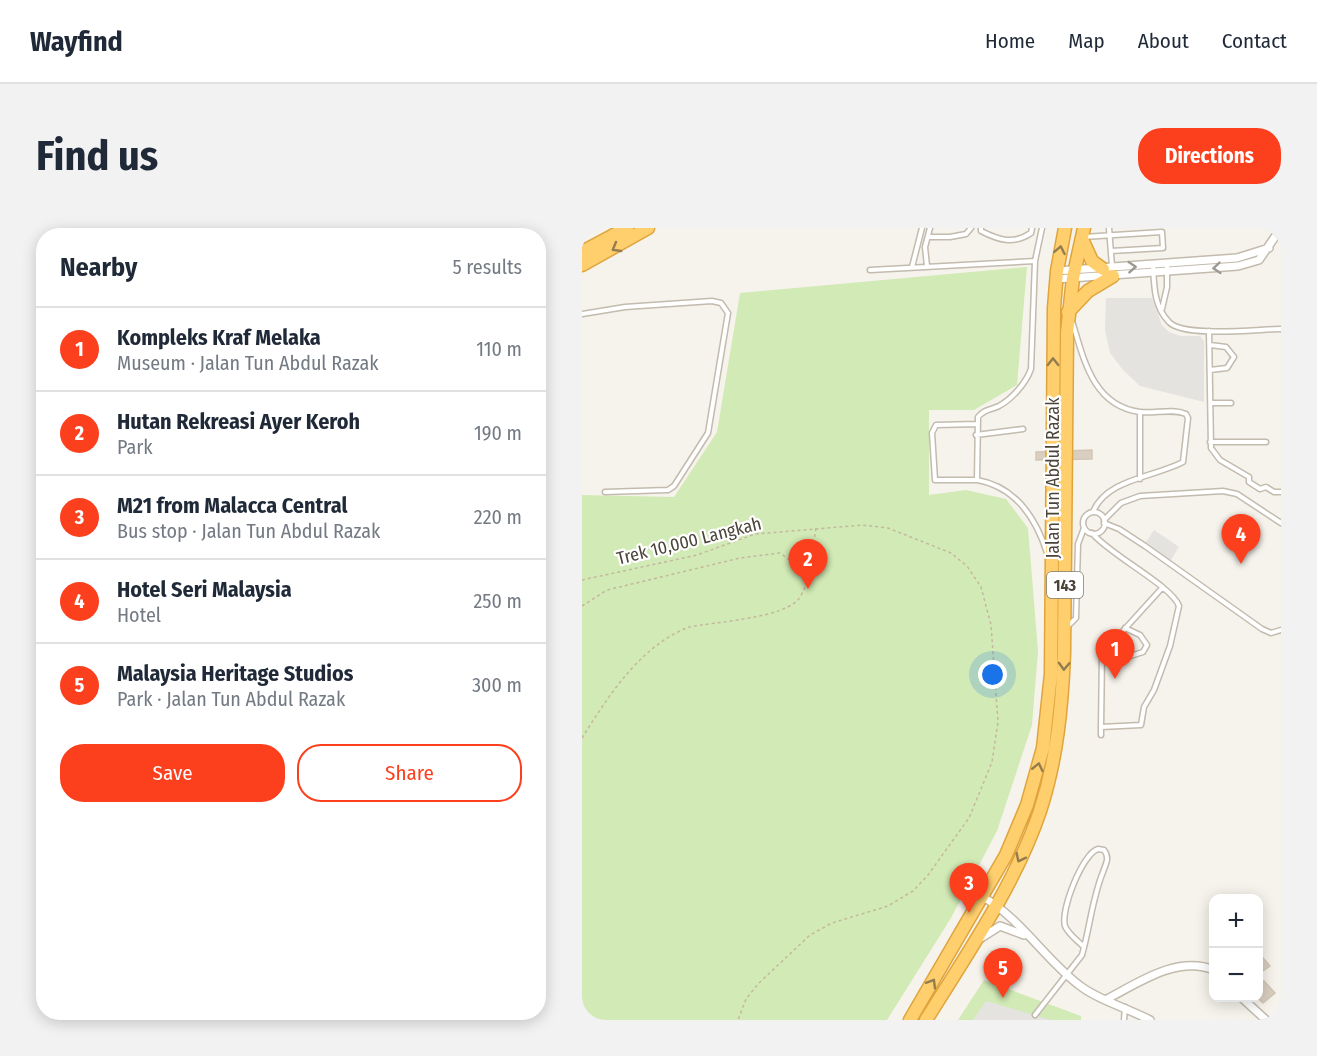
<!DOCTYPE html>
<meta charset="utf-8">
<style>
body{margin:0;font-family:"Fira Sans Condensed",sans-serif;background:#f2f2f3;color:#1f2937}
.controls{position:absolute;right:18px;bottom:18px;display:grid;overflow:hidden;border-radius:12px;box-shadow:0 3px 15px #0003}
.controls button{width:54px;height:54px;display:grid;place-items:center;padding:0;border:0;border-bottom:2px solid #e0e1e3;background:#fff;color:#1f2937;font:30px sans-serif}
.you{position:absolute;left:411px;top:447px;width:21px;height:21px;margin:-15px;border:4px solid #fff;border-radius:50%;background:#1a73e8;box-shadow:0 0 0 9px #1a73e833}
.badge{display:grid;place-items:center;width:39px;height:39px;border-radius:50%;background:#fc3f1d;color:#fff;font-size:20px;font-weight:700}
.pin{position:absolute;translate:-50% -50px;filter:drop-shadow(0 2px 3px #0008)}
.pin::after{content:'';position:absolute;top:32px;width:21px;height:18px;background:inherit;clip-path:polygon(0 0,100% 0,50% 100%)}
.list{margin:0;padding:0;list-style:none}
h2{display:flex;justify-content:space-between;align-items:center;height:78px;margin:0;padding:0 24px;font-size:26px}
h2 small{font-size:20px;font-weight:400;color:#747a83}
.list li{display:grid;grid-template-columns:39px 1fr auto;gap:18px;align-items:center;box-sizing:border-box;height:84px;padding:0 24px;border-top:2px solid #e0e1e3}
.list b{display:block;font-size:22px;white-space:nowrap}
.list p{margin:0;font-size:20px;white-space:nowrap;color:#747a83}
.list em{font-size:20px;font-style:normal;color:#747a83}
.actions{display:flex;gap:12px;padding:18px 24px}
.actions a{flex:1;padding:14px 0;border:2px solid #fc3f1d;border-radius:24px;text-align:center;font-size:21px;color:#fc3f1d}
.actions .main{background:#fc3f1d;color:#fff}
.map{position:relative;flex:none;width:699px;height:792px;overflow:hidden;border-radius:24px}
header{display:flex;align-items:center;gap:36px;box-sizing:border-box;height:84px;padding:0 30px;background:#fff;border-bottom:2px solid #e0e1e3}
header strong{font-size:28px}
nav{display:flex;gap:33px;margin-inline-start:auto;font-size:21px}
.intro{display:flex;align-items:center;justify-content:space-between;box-sizing:border-box;height:144px;padding:0 36px}
h1{margin:0;font-size:42px}
.button{padding:15px 27px;border-radius:24px;background:#fc3f1d;color:#fff;font-size:21px;font-weight:700}
main{display:flex;gap:36px;padding:0 36px}
aside{flex:1;background:#fff;border-radius:24px;box-shadow:0 3px 15px #0003}
.map>svg:first-child{display:block}
.green{fill:#d2eab5}
.parking{fill:#e5e3e0}
.building{fill:#d8cfc1;stroke:#d3c7b4;stroke-width:1.5}
.lines{fill:none;stroke-linecap:round;stroke-linejoin:round}
.lane-casing{stroke:#c2bbae;stroke-width:7}
.street-casing{stroke:#c2bbae;stroke-width:10}
.highway-casing{stroke:#e0a43c;stroke-width:15}
.path{stroke:#c4b79f;stroke-width:1.5;stroke-dasharray:3 3;stroke-linecap:butt}
.lane{stroke:#fff;stroke-width:4}
.street{stroke:#fff;stroke-width:7}
.highway{stroke:#ffcf6e;stroke-width:12}
.oneway{stroke:#937c4e}
.oneway2{stroke:#9c9892}
.labels{text-anchor:middle;dominant-baseline:central;stroke-width:4.5;stroke-linejoin:round;paint-order:stroke}
.shield{fill:#fff;stroke:#817c74;stroke-width:1.5}
.shield-label{font-size:16px;font-weight:bold;fill:#4b4439}
.street-label{font-size:18px;fill:#4b4439;stroke:#fff}
</style>
<header>
<strong>Wayfind</strong>
<nav><a>Home</a><a>Map</a><a>About</a><a>Contact</a></nav>
</header>
<div class="intro"><h1>Find us</h1><a class="button">Directions</a></div>
<main>
<aside>
<h2>Nearby<small>5 results</small></h2>
<ul class="list">
<li><span class="badge">1</span><div><b>Kompleks Kraf Melaka</b><p>Museum · Jalan Tun Abdul Razak</p></div><em>110 m</em></li>
<li><span class="badge">2</span><div><b>Hutan Rekreasi Ayer Keroh</b><p>Park</p></div><em>190 m</em></li>
<li><span class="badge">3</span><div><b>M21 from Malacca Central</b><p>Bus stop · Jalan Tun Abdul Razak</p></div><em>220 m</em></li>
<li><span class="badge">4</span><div><b>Hotel Seri Malaysia</b><p>Hotel</p></div><em>250 m</em></li>
<li><span class="badge">5</span><div><b>Malaysia Heritage Studios</b><p>Park · Jalan Tun Abdul Razak</p></div><em>300 m</em></li>
</ul>
<div class="actions"><a class="main">Save</a><a>Share</a></div>
</aside>
<div class="map">
<svg width="699" height="792" viewBox="0 0 699 792">
<rect width="100%" height="100%" fill="#f6f3ec"/>
<path class="green" d="M 445,39 L 435,157 L 392,182 L 347,182 L 347,267 L 384,262 L 424,271 L 446,300 L 456,423 L 450,497 L 415,603 L 369,690 L 305,792 L 0,792 L 0,267 L 92,269 L 135,204 L 158,65 Z
M 402,752 L 499,788 L 499,792 L 376,792 Z"/>
<path class="parking" d="M 524,70 L 570,70 L 580,97 L 587,104 L 599,108 L 618,108 L 622,113 L 622,174 L 558,158 L 541,142 L 528,125 L 523,102 Z
M 572,302 L 597,319 L 586,337 L 560,320 Z
M 404,773 L 469,792 L 391,792 Z"/>
<path class="building" d="M 510,222 L 510,231 L 454,232 L 454,224 Z
M 676,724 L 688,738 L 676,746 Z
M 682,753 L 693,765 L 681,775 L 676,770 L 680,763 L 676,757 Z"/>
<g class="lines">
<defs>
<path id="lane" d="M 399,0 L 399,3 C 417,12 431,17 449,5 L 450,0
M 460,0 L 453,33 L 449,141 C 444,155 430,171 417,178 C 409,182 402,181 396,189 L 395,252 C 434,259 454,290 465,325
M 527,0 L 530,38
M 346,9 L 368,9 L 384,6 L 389,0
M 501,9 L 580,4 L 581,20 L 529,23
M 571,37 C 572,58 572,79 587,94 C 602,110 677,101 699,101
M 345,38 L 343,19 L 348,0
M 330,39 L 340,0
M 288,42 L 453,33
M 580,81 L 585,59 L 585,36
M 0,86 L 43,79 L 130,73 L 139,75 L 146,85 L 126,205 L 92,258 L 86,262 L 23,264
M 491,96 C 502,133 512,178 558,184 C 573,186 590,180 604,186 L 606,190 L 601,234 C 573,249 524,251 511,284
M 627,103 L 629,220 L 638,232 L 667,249 L 667,254 L 678,261 L 684,259 L 692,264 L 699,264
M 628,117 L 644,119 L 652,129 L 645,140 L 628,142
M 629,175 L 649,175
M 558,184 L 558,251
M 395,196 L 354,197 L 350,205 L 353,252 L 395,252
M 394,207 L 441,201
M 628,214 L 684,214
M501 295a11 11 0 1 1 22 0a11 11 0 1 1-22 0Z
M 522,292 L 539,275 L 558,268 L 641,263 L 655,266 L 699,295
M 522,295 L 537,301 L 563,318 L 680,401 L 689,405 L 699,402
M 510,305 C 528,327 590,358 597,378 L 588,418 L 572,462 L 562,479 L 559,497 L 519,499 L 519,507
M 485,399 L 494,390 L 496,316 L 502,300
M 524,422 L 545,429 L 561,424 L 565,417 L 558,407 L 543,400
M 519,499 L 520,426 L 580,360
M 453,787 L 500,727 C 508,699 510,671 521,644 C 524,635 528,630 522,622 L 516,621 C 501,625 478,682 483,698 C 486,706 496,713 502,719
M 542,792 L 543,779"/>
<path id="street" d="M 475,43 L 655,30 L 687,20
M 474,51 L 656,38 L 677,32 L 699,0
M 401,669 C 438,690 463,731 497,757 C 514,771 547,781 568,792
M 399,710 L 418,698 L 442,707
M 660,770 L 684,792
M 525,771 C 556,755 595,727 632,742"/>
<path id="highway" d="M 500,11 L 510,33 L 521,41
M 0,24 L 45,0
M 0,37 L 66,0
M 486,84 L 506,63 L 531,48
M 328,792 L 424,627 L 445,577 L 461,520 L 469,446 L 472,80 L 475,43 L 483,0
M 344,792 C 385,726 433,657 458,583 C 475,531 480,479 482,425 L 485,105 L 491,50 L 502,0"/>
</defs>
<use href="#lane" class="lane-casing"/>
<use href="#street" class="street-casing"/>
<use href="#highway" class="highway-casing"/>
<path class="path" d="M 0,352 L 115,327 L 173,306 L 280,297 L 306,300 L 369,325 L 385,338 L 399,359 L 409,397 L 416,494 L 410,534 L 387,590 L 346,647 L 331,663 L 306,678 L 250,695 L 228,707 L 177,755 L 164,771 L 156,792
M 0,378 L 25,362 L 158,330 L 198,325 L 212,335 L 224,352
M 0,510 C 27,467 58,418 107,399 C 132,394 206,390 218,369 C 230,350 230,322 234,300"/>
<use href="#lane" class="lane"/>
<use href="#street" class="street"/>
<use href="#highway" class="highway"/>
</g>
<defs><path id="oneway-chevron" d="M-2-3.5L2.5 0L-2 3.5" fill="none" stroke-width="1.6" stroke-linecap="round" stroke-linejoin="round" transform="scale(1.5)"/></defs>
<g class="oneway">
<use href="#oneway-chevron" transform="translate(34 20) rotate(150)"/>
<use href="#oneway-chevron" transform="translate(478 22) rotate(-79)"/>
<use href="#oneway-chevron" transform="translate(471 134) rotate(-90)"/>
<use href="#oneway-chevron" transform="translate(482 438) rotate(92)"/>
<use href="#oneway-chevron" transform="translate(456 539) rotate(-77)"/>
<use href="#oneway-chevron" transform="translate(438 630) rotate(117)"/>
<use href="#oneway-chevron" transform="translate(350 755) rotate(-59)"/>
</g>
<g class="oneway2">
<use href="#oneway-chevron" transform="translate(550 39) rotate(-4)"/>
<use href="#oneway-chevron" transform="translate(635 40) rotate(175)"/>
</g>
<g class="labels">
<rect class="shield" x="465" y="344" width="36" height="26" rx="4.5"/>
<g class="shield-label">
<text x="483" y="357">143</text>
</g>
<g class="street-label">
<text transform="translate(471 250) rotate(-90)">Jalan Tun Abdul Razak</text>
<text transform="translate(107 313) rotate(-14)">Trek 10,000 Langkah</text>
</g>
</g>
</svg>
<div class="controls">
<button>+</button>
<button>−</button>
</div>
<div class="you"></div>
<div class="pin badge" style="left:533px;top:451px">1</div>
<div class="pin badge" style="left:226px;top:361px">2</div>
<div class="pin badge" style="left:387px;top:685px">3</div>
<div class="pin badge" style="left:659px;top:336px">4</div>
<div class="pin badge" style="left:421px;top:770px">5</div>
</div>
</main>
